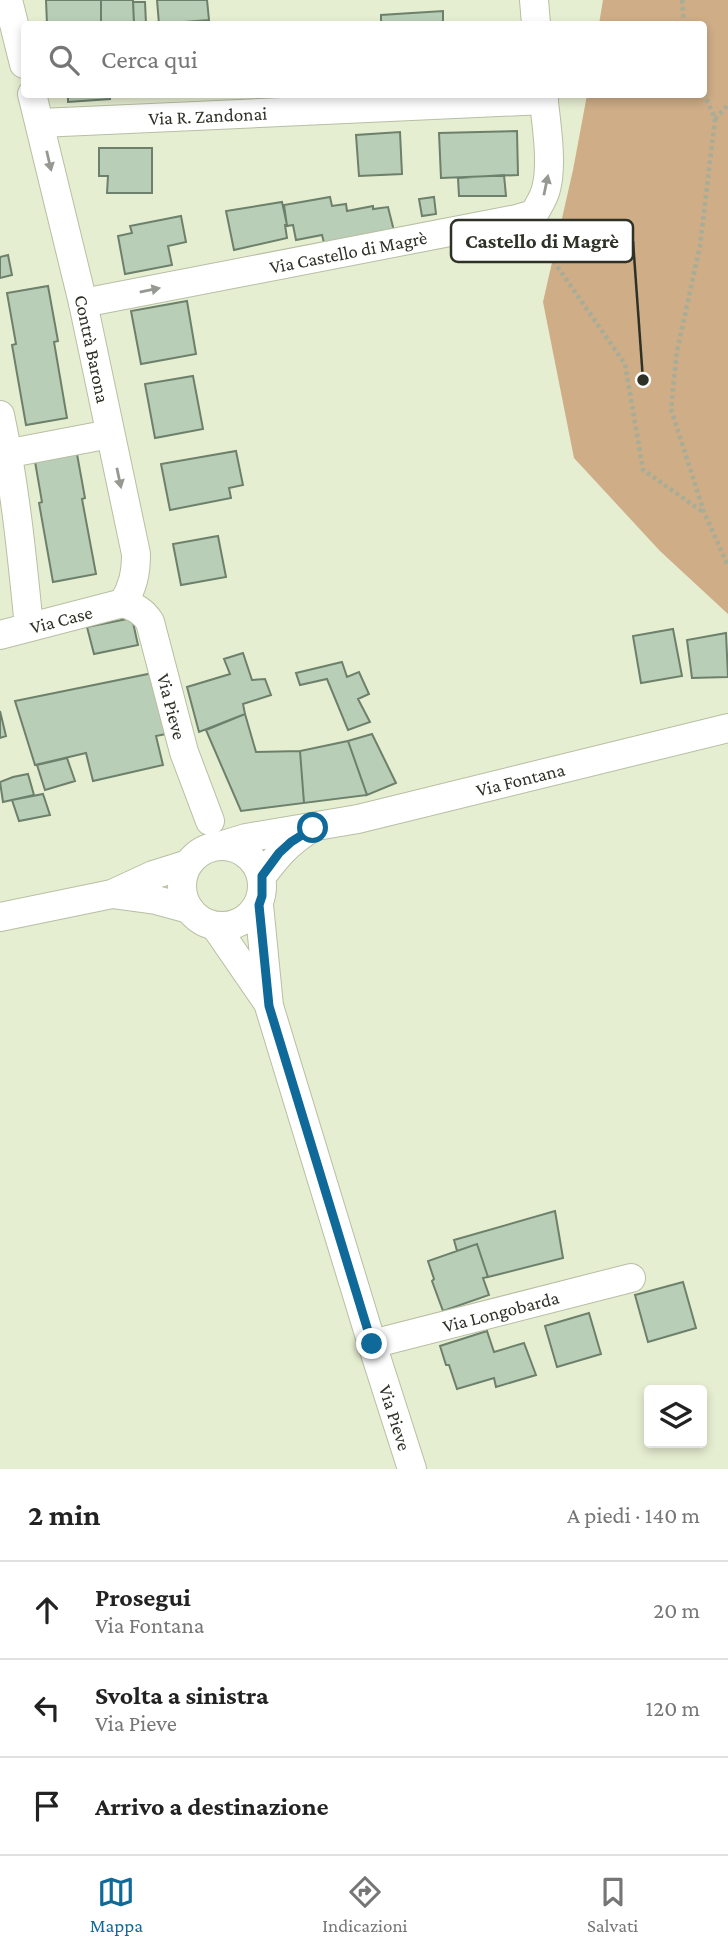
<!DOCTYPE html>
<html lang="it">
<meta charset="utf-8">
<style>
body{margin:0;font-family:"Crimson Pro",serif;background:#f2f2f2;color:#222}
.controls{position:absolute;right:21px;bottom:21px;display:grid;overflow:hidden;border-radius:7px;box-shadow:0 4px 10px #0003}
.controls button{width:63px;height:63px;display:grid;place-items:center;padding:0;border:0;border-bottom:2px solid #e0e0e0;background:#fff;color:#222;font:35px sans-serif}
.stop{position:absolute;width:21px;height:21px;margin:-16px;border:5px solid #0f6a99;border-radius:50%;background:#fff}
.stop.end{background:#0f6a99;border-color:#fff;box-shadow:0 2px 7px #0008}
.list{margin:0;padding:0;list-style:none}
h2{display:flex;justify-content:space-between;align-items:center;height:91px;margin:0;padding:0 28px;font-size:30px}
h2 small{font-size:23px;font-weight:400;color:#767676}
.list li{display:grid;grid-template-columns:46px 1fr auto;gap:21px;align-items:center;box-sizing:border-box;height:98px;padding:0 28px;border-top:2px solid #e0e0e0}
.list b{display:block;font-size:26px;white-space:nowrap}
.list p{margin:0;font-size:23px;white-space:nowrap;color:#767676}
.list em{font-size:23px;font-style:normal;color:#767676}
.icon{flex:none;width:38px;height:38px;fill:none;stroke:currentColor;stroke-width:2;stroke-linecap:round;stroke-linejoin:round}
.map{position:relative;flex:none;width:728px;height:1469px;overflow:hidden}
.search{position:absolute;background:#fff;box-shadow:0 4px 10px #0003;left:21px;right:21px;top:21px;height:77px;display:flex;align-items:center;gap:18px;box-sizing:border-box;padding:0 24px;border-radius:7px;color:#767676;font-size:26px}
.sheet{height:385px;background:#fff}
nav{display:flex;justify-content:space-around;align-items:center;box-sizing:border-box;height:98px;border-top:2px solid #e0e0e0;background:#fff;font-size:19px;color:#767676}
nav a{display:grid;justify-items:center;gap:4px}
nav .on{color:#0f6a99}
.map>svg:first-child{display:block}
.forest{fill:#cead87}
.building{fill:#b8ceb6;stroke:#6d806b;stroke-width:2}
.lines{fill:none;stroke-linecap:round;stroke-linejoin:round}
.minor-casing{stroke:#b7bfa3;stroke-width:30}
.path{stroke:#a7ad97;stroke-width:4.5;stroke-dasharray:3.5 3.5;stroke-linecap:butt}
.minor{stroke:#fff;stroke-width:28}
.oneway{fill:#969892}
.route{stroke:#0f6a99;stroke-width:9}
.labels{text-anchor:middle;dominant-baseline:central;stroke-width:5;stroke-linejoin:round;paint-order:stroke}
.street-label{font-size:19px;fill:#2e3126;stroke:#fff}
.leader{fill:none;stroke:#2e3126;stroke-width:2.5}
.callout-dot{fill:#2e3126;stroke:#fff;stroke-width:2.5}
.callout{fill:#fff;stroke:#2e3126;stroke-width:2.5}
.callout-label{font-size:21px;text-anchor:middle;font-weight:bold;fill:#2e3126}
</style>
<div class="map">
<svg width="728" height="1469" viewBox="0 0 728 1469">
<rect width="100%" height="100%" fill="#e6eed1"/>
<path class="forest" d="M 603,0 L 728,0 L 728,614 L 660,551 L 574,458 L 543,302 L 573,170 L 587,95 L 704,94 L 704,24 L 599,24 Z"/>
<path class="building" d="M 46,0 L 101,0 L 101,24 L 47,24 Z
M 101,0 L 133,0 L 134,24 L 101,24 Z
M 157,0 L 207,0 L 209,20 L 159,24 Z
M 133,2 L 145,2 L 146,24 L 134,24 Z
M 443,11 L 443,24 L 381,24 L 381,15 Z
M 68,94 L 110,94 L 110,99 L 68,102 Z
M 517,131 L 518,175 L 441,178 L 439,133 Z
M 400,132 L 402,174 L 359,176 L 356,135 Z
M 99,148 L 152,148 L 152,193 L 107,193 L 108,176 L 99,176 Z
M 504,175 L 506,196 L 459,196 L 458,178 Z
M 330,197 L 332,206 L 346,204 L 347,211 L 373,206 L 373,209 L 388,207 L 395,235 L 324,243 L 322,235 L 296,240 L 293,225 L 287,226 L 284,205 Z
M 434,197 L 436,214 L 422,216 L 419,199 Z
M 282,202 L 287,225 L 285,225 L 287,238 L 234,250 L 226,211 Z
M 181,216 L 186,242 L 168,246 L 172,265 L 125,274 L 118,236 L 132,233 L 130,226 Z
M 8,255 L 12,275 L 0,278 L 0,257 Z
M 48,286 L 58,341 L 54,342 L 67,418 L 26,425 L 12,345 L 16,344 L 7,293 Z
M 187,301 L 196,354 L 141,364 L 131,311 Z
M 193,376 L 203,429 L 155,438 L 145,384 Z
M 75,443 L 85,498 L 82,499 L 96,574 L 53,582 L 39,503 L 42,502 L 33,450 Z
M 236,451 L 243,485 L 229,488 L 231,498 L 170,510 L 161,464 Z
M 218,536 L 226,577 L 181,585 L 173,544 Z
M 132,618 L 138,645 L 94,654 L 87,627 Z
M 673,629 L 682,676 L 641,683 L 633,636 Z
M 726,633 L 728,677 L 692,678 L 687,640 Z
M 243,653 L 252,680 L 265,679 L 271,695 L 243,704 L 245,714 L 199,732 L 187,687 L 230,674 L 224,659 Z
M 342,662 L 347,677 L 359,672 L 369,694 L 358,699 L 370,722 L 348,730 L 327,679 L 300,685 L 296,673 Z
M 153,673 L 171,733 L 156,736 L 163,765 L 93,781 L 86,753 L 35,765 L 15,701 Z
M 0,711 L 6,736 L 0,738 Z
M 245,714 L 256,752 L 300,751 L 304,803 L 241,811 L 206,730 Z
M 372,734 L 396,783 L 367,795 L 348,741 Z
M 348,741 L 367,795 L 304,803 L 300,751 Z
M 67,758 L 75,781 L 45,790 L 37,765 Z
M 28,774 L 34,795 L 3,802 L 0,782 L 13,777 Z
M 43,794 L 50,815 L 19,821 L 12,800 Z
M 555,1211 L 563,1258 L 488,1277 L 477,1244 L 457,1251 L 454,1240 Z
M 477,1244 L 488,1277 L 483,1278 L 489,1295 L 443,1311 L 432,1281 L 434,1279 L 428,1261 Z
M 683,1282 L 696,1328 L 648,1342 L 635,1295 Z
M 589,1313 L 601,1354 L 557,1367 L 545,1326 Z
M 487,1331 L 494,1352 L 524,1343 L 536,1375 L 496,1387 L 494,1378 L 457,1389 L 449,1365 L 446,1365 L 440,1346 Z"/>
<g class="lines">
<defs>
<g id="minor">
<path d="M 8,0 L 24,64"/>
<path d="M 534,0 L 536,24"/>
<path id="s1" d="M 32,94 L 83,303 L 136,554 C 136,573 133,587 123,603"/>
<path id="s2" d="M 40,123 L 544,100"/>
<path id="s3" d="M 83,303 L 517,219 L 534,214 C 538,206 544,198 546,189 C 553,164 546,121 543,94"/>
<path d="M 0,415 C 15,485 22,556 29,627"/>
<path d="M 0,455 L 110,434"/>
<path id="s4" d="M 123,603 C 135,607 143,611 150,622 L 184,752 L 210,821"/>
<path id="s5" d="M 0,635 L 123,603"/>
<circle cx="222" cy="886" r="40"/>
<path id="s6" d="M 220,846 L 246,838 L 358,819 L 728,728"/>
<path d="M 262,876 C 278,855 287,844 310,829"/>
<path d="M 112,894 L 156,900 L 189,909"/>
<path id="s7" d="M 259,905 L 269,1006 L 372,1344 L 412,1469"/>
<path d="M 0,917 L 112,894 L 153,875 L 188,864"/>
<path d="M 215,926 L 268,1003"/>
<path id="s8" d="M 372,1344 L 631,1278"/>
</g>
</defs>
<use href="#minor" class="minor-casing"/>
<path class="path" d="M 682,0 L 684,24
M 704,93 L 715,119 L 700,246 L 677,351 L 671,409 L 704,512 L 728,566
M 715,119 L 728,105
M 540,237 L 541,243 L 625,364 L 643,470 L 703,512"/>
<use href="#minor" class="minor"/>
</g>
<defs><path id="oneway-solid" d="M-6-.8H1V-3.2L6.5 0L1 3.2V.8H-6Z" transform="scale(1.75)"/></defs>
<g class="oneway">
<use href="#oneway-solid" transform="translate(49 161) rotate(77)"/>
<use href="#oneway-solid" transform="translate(546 185) rotate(-78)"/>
<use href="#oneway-solid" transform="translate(150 290) rotate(-11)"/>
<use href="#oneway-solid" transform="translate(119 478) rotate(78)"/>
</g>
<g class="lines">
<path class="route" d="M 313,828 L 291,842 L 279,853 L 262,876 L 262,896 L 259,905 L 269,1006 L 372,1344"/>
</g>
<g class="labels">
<g class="street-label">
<text stroke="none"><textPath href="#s2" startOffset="168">Via R. Zandonai</textPath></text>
<text stroke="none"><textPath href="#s3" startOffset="270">Via Castello di Magrè</textPath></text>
<text stroke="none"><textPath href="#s1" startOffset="262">Contrà Barona</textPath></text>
<text stroke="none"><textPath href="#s5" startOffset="63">Via Case</textPath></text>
<text stroke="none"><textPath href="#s4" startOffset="121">Via Pieve</textPath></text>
<text stroke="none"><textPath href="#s6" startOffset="308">Via Fontana</textPath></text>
<text stroke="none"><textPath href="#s8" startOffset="133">Via Longobarda</textPath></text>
<text stroke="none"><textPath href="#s7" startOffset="532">Via Pieve</textPath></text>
</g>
</g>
<path class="leader" d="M643 380L633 241"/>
<circle class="callout-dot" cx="643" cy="380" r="7"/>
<rect class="callout" x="451" y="220" width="182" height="42" rx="7"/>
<g class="callout-label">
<text x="542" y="248">Castello di Magrè</text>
</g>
</svg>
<div class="controls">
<button><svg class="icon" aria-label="layers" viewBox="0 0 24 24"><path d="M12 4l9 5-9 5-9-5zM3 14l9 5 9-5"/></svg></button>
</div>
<div class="stop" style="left:313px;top:828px"></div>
<div class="stop end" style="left:372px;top:1344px"></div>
<div class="search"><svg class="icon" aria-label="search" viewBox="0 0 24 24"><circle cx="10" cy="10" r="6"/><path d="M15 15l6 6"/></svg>Cerca qui</div>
</div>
<section class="sheet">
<h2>2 min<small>A piedi · 140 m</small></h2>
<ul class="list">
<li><svg class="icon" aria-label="ahead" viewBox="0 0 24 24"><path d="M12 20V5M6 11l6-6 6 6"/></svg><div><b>Prosegui</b><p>Via Fontana</p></div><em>20 m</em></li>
<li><svg class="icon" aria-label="left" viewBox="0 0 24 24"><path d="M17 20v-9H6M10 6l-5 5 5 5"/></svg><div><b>Svolta a sinistra</b><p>Via Pieve</p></div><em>120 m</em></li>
<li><svg class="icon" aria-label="arrive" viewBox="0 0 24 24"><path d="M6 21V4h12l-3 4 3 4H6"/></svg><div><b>Arrivo a destinazione</b></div></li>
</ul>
</section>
<nav>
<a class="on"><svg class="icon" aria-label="map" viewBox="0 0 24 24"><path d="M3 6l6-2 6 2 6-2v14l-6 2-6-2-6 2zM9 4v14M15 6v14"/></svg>Mappa</a>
<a><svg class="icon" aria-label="directions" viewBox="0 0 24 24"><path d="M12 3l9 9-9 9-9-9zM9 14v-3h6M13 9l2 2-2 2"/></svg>Indicazioni</a>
<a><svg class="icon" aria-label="saved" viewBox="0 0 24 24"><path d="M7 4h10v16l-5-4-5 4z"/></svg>Salvati</a>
</nav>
